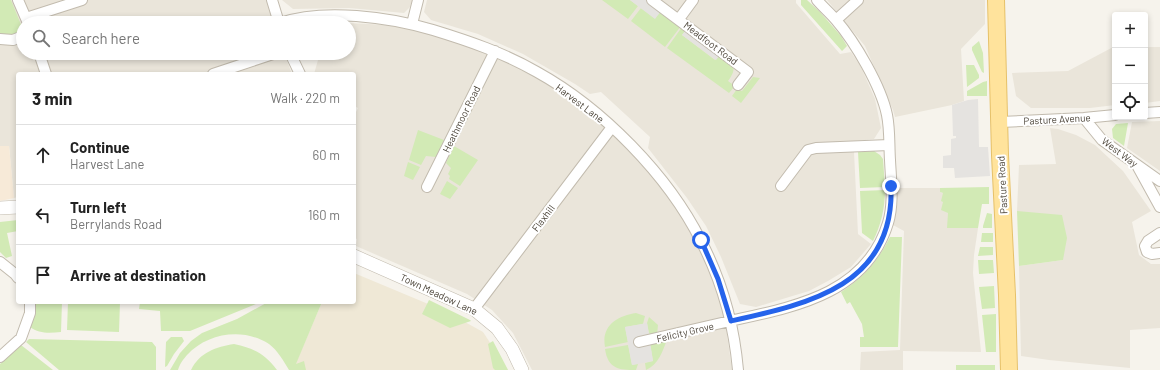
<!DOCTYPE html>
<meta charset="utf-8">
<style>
body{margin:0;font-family:Barlow,sans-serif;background:#f2f2f2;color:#222}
.controls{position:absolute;right:12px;top:12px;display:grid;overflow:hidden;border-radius:4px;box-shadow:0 2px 6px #0003}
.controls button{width:36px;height:36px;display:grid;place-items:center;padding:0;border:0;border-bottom:1px solid #e0e0e0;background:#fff;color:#222;font:20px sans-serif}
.stop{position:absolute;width:12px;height:12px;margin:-9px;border:3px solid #2563eb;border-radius:50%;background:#fff}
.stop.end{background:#2563eb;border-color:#fff;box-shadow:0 1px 4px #0008}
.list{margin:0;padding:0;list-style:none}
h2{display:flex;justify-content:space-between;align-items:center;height:52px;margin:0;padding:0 16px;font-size:17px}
h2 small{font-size:13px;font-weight:400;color:#767676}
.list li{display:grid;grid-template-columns:26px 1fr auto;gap:12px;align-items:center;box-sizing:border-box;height:60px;padding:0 16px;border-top:1px solid #e0e0e0}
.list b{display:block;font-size:15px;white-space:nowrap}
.list p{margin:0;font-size:13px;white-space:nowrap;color:#767676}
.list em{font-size:13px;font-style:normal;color:#767676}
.icon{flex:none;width:22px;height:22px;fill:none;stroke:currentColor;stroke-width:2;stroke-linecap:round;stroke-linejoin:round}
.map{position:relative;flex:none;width:1160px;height:370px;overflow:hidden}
.search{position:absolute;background:#fff;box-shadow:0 2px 6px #0003;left:16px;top:16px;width:340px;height:44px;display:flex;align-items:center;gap:10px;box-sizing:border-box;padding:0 14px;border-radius:22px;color:#767676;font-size:15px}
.panel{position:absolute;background:#fff;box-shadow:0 2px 6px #0003;left:16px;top:72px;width:340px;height:232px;border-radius:4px}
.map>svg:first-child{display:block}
.residential{fill:#eae5da}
.commercial{fill:#f7ead8}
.education{fill:#efe8d6}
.green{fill:#d2eab5}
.parking{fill:#e5e3e0}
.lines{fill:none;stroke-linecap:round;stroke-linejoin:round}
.minor-casing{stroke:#c2bbae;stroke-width:12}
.tertiary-casing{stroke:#c2bbae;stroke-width:14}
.primary-casing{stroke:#e6c16a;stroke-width:18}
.minor{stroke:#fff;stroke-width:10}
.tertiary{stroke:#fff;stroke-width:13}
.primary{stroke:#ffe39c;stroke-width:16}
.route{stroke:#2563eb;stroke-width:5}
.labels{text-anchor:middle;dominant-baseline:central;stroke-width:4;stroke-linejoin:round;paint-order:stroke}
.street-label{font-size:10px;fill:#4b4439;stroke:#fff}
</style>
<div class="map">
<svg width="1160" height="370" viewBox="0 0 1160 370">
<rect width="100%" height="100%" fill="#f6f3ec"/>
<path class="residential" d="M 0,0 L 267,0 L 273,23 L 23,23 L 23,53 L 284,53 L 292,74 L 18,74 L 18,197 L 14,198 L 9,146 L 0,146 Z
M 282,0 L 412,0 L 410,7 L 404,13 L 349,8 L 293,9 Z
M 427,0 L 796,0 L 796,3 L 840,54 L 851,52 L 861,67 L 875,99 L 881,128 L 874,139 L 855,141 L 854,152 L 858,234 L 871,244 L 851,267 L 828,281 L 809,291 L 756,307 L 740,304 L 721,257 L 706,226 L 687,198 L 648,148 L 650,137 L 601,92 L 590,94 L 575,84 L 523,54 L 478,34 L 431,20 L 424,12 Z
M 827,0 L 985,0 L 985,24 L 961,49 L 964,101 L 952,105 L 895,117 L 893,110 L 865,46 Z
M 349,23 L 387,25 L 419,31 L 466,45 L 504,60 L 536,76 L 598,119 L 636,156 L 661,186 L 692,231 L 706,259 L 723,305 L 732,370 L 532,370 L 513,333 L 492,310 L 467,294 L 356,246 L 357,239 L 354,238 L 354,116 L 358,108 L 354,106 L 354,74 L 314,74 L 320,53 L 349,53 Z
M 1115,46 L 1115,105 L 1090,108 L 1031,108 L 1016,96 L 1012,73 L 1068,71 Z
M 1145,47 L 1160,47 L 1160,101 L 1145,103 Z
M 1160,121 L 1160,171 L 1127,148 L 1132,122 Z
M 1050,128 L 1058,129 L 1076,135 L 1095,145 L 1123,171 L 1151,211 L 1132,222 L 1139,255 L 1151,264 L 1160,264 L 1160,328 L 1130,330 L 1130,368 L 1049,360 L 1021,356 L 1019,266 L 1063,260 L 1017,211 L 1019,165 L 1056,164 Z
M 898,188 L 940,188 L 940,192 L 943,193 L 943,202 L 948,213 L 948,228 L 978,228 L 974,255 L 973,273 L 981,352 L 903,351 L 903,370 L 860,370 L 861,352 L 900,350 L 904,231 L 893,225 L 897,208 Z"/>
<path class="commercial" d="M 0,146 L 9,146 L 14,198 L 0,201 Z"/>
<path class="education" d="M 354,273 L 445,311 L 483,332 L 508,370 L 293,370 L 322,302 L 354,302 Z"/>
<path class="green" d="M 0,0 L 11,0 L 22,27 C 18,38 10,36 0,35 Z
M 602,0 L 630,0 L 638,6 L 628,19 Z
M 801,0 L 807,0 L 820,12 L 841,36 L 847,46 L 842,51 L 801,5 Z
M 641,8 L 655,18 L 661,11 L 681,26 L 665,47 L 631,21 Z
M 682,27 L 686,30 L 682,35 L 715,60 L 720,55 C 732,64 739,66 728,81 L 735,86 L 729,93 L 667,48 Z
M 979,41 L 983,53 L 984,73 L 982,72 L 972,50 L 972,47 Z
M 966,65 L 974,65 L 979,75 L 979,78 L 967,87 Z
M 753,77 L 760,78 L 741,103 L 732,96 L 737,89 L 742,91 Z
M 987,81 L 987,96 L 967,96 L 967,91 L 983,82 Z
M 1128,123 L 1124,146 L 1113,138 L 1112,129 L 1116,124 Z
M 418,130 L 444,140 L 436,157 L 426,156 L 421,165 L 409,160 Z
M 454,146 L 478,160 L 460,186 L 449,179 L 450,176 L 448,174 L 451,168 L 446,163 Z
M 874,151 L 880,155 L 883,159 L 885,187 L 860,188 L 858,152 Z
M 408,162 L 420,167 L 413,180 L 404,176 Z
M 447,181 L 458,188 L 450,199 L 440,194 Z
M 989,187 L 989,204 L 982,204 L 978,228 L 947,228 L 948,213 L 941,210 L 943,202 L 941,201 L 943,193 L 940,192 L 940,188 Z
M 885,190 C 885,208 881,225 873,241 L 862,233 L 860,191 Z
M 1017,211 L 1062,215 L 1067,238 L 1063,260 L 1019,266 Z
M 987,213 L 992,214 L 992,228 L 983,228 L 983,226 Z
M 18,220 L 18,231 L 7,233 L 12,256 L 6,258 L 0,252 L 0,222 Z
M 982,233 L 993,233 L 993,242 L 981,242 Z
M 890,237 L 902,237 L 898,347 L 860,347 L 860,337 L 864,337 L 862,324 L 850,302 L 847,304 L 841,292 C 863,278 878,261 890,237 Z
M 980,247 L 993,247 L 993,255 L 978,256 Z
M 978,260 L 993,260 L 994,273 L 979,274 Z
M 994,286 L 995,308 L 982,309 L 979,287 Z
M 429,300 L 470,320 L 471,321 L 450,328 L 422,314 Z
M 34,302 L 62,302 L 61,332 C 50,333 39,334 30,327 Z
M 68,302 L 120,302 L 119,332 L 67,330 Z
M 140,302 L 261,302 L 190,331 L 161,331 L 160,311 L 139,309 Z
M 268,302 L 322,302 L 296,364 L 304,361 L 306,370 L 289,370 C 283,360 278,351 269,344 C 243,327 207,333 187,355 C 183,360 180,363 178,370 L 170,370 L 180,353 L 191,341 L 202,333 L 237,319 Z
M 636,313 L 645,316 L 643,324 L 625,327 L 628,342 L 605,347 C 601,325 618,316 636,313 Z
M 996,314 L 996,352 L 986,352 L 982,315 Z
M 649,317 L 658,325 L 657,335 L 652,336 L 649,333 L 647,323 Z
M 171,337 L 182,337 L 184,341 L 174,354 L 167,366 L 165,367 L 166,342 Z
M 29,339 L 152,342 L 156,347 L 156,370 L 59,370 L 26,342 Z
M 667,340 C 662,352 659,364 646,370 L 645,363 L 653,361 L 650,344 Z
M 493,341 L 507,368 L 508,370 L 495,370 L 493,368 L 488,344 Z
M 234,344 C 255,349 264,353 277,370 L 191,370 C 200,352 216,347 234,344 Z
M 21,345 L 53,370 L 0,370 L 0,364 Z
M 628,345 L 632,365 L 638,364 L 636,370 C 619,370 608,369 605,349 Z
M 956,365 L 995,365 L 995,370 L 956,370 Z"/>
<path class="parking" d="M 630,0 L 646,0 L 661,11 L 655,19 Z
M 686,30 L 720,55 L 716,60 L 682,35 Z
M 978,99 L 979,147 L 988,147 L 990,176 L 955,178 L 954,168 L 943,168 L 943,156 L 951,155 L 951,139 L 956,138 L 956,136 L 953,136 L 952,105 L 968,100 Z
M 647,323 L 653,361 L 632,365 L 625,327 Z"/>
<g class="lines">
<defs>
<path id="minor" d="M 18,0 L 28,23
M 272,0 L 279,23
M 652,0 L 748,72 L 738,85
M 26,18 L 82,0
M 679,19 L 693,0
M 836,20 L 858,0
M 280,23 C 324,8 389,17 433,30 C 469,41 504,53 537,72 C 602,108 668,175 701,241 C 722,281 734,325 738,370
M 412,24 L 418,0
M 0,39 L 13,40 L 23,36
M 39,53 L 46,74
M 290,53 L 300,74
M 213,74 L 276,53
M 1145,113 L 1160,112
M 1084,118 L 1102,140 L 1160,181
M 1000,122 L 1084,118 L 1115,115
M 1138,167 L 1160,207
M 781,186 L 808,150 L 816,148 L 889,145
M 427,187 L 495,51
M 1160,233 L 1148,241 L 1145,246 L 1147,252 L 1152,254 L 1160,253
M 0,262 L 15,274 L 18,278
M 474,309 L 612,127
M 639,342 C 669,335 700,328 730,321 C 793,307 866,295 888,223 C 894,203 891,181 890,160 C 889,145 890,130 887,115 C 881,86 855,42 836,20 C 830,13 823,7 817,0
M 0,357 L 21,338 L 30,313 L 30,302"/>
<path id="tertiary" d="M 0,208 L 18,207
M 354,256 L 474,309 L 497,328 L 512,349 L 522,370"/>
<path id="primary" d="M 996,0 L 1000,155 L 1007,295 L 1009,370"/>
</defs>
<use href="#minor" class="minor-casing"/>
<use href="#tertiary" class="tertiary-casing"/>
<use href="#primary" class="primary-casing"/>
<use href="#minor" class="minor"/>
<use href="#tertiary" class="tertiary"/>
<use href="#primary" class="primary"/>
</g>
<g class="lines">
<path class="route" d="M 701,240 L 718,279 L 731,321 C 808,304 895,286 891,186"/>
</g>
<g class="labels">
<g class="street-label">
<text transform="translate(711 43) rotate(37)">Meadfoot Road</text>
<text transform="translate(580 103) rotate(37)">Harvest Lane</text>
<text transform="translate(461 119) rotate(-64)">Heathmoor Road</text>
<text transform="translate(1057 119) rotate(-3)">Pasture Avenue</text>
<text transform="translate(1120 152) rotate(37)">West Way</text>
<text transform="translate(1002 185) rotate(-93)">Pasture Road</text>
<text transform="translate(543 218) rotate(-53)">Flaxhill</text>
<text transform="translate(439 294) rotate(25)">Town Meadow Lane</text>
<text transform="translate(685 332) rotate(-13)">Felicity Grove</text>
</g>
</g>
</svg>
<div class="controls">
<button>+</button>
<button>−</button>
<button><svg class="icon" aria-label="locate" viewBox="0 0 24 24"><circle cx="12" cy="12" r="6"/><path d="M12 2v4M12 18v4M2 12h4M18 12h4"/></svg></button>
</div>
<div class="stop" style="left:701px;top:240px"></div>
<div class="stop end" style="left:891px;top:186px"></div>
<div class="search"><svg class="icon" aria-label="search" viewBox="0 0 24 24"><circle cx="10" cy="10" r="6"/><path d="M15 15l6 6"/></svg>Search here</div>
<section class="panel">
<h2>3 min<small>Walk · 220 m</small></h2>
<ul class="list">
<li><svg class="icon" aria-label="ahead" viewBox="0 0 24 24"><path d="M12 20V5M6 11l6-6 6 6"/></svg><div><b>Continue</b><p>Harvest Lane</p></div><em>60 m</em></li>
<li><svg class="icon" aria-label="left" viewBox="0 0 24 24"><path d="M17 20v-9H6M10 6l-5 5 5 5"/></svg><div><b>Turn left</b><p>Berrylands Road</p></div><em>160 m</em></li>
<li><svg class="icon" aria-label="arrive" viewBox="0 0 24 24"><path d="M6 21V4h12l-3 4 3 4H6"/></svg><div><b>Arrive at destination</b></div></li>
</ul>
</section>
</div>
